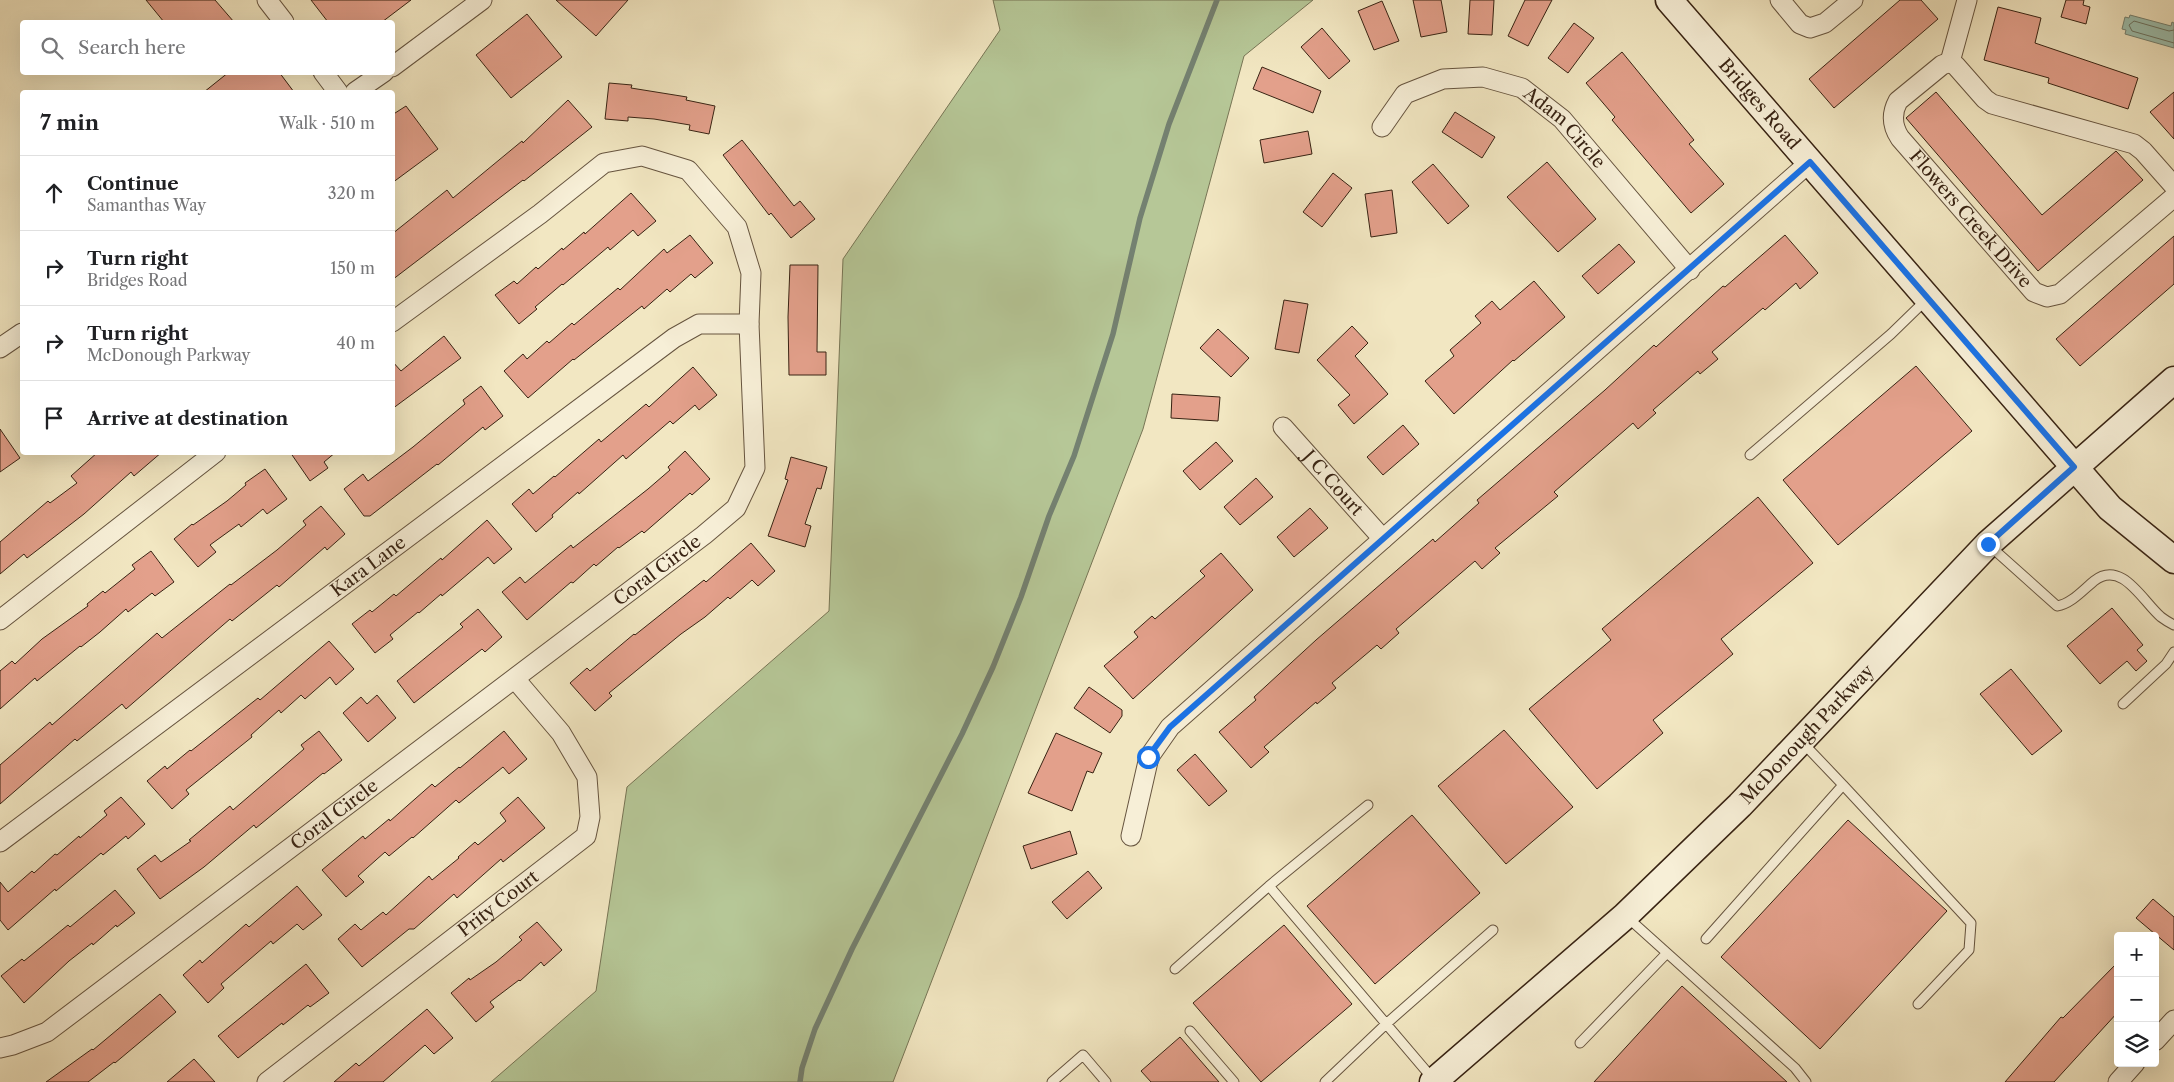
<!DOCTYPE html>
<meta charset="utf-8">
<style>
body{margin:0;font-family:"Libre Caslon Text",serif;background:#f6f6f6;color:#202124}
.controls{position:absolute;right:15px;bottom:15px;display:grid;overflow:hidden;border-radius:5px;box-shadow:0 5px 20px #0002}
.controls button{width:45px;height:45px;display:grid;place-items:center;padding:0;border:0;border-bottom:1px solid #e0e0e0;background:#fff;color:#202124;font:25px sans-serif}
.stop{position:absolute;width:15px;height:15px;margin:-11px;border:4px solid #1a73e8;border-radius:50%;background:#fff}
.stop.end{background:#1a73e8;border-color:#fff;box-shadow:0 1px 5px #0008}
.list{margin:0;padding:0;list-style:none}
h2{display:flex;justify-content:space-between;align-items:center;height:65px;margin:0;padding:0 20px;font-size:21px}
h2 small{font-size:16px;font-weight:400;color:#757577}
.list li{display:grid;grid-template-columns:32px 1fr auto;gap:15px;align-items:center;box-sizing:border-box;height:75px;padding:0 20px;border-top:1px solid #e0e0e0}
.list b{display:block;font-size:19px;white-space:nowrap}
.list p{margin:0;font-size:16px;white-space:nowrap;color:#757577}
.list em{font-size:16px;font-style:normal;color:#757577}
.icon{flex:none;width:28px;height:28px;fill:none;stroke:currentColor;stroke-width:2;stroke-linecap:round;stroke-linejoin:round}
.map{position:relative;flex:none;width:2174px;height:1082px;overflow:hidden}
.search{position:absolute;background:#fff;box-shadow:0 5px 20px #0002;left:20px;top:20px;width:375px;height:55px;display:flex;align-items:center;gap:12px;box-sizing:border-box;padding:0 18px;border-radius:5px;color:#757577;font-size:19px}
.panel{position:absolute;background:#fff;box-shadow:0 5px 20px #0002;left:20px;top:90px;width:375px;height:365px;border-radius:5px}
.map>svg:first-child{display:block}
.green{fill:#b6c797;stroke:#777555}
.water{fill:#9cc0af;stroke:#748171}
.lines{fill:none;stroke-linecap:round;stroke-linejoin:round}
.shore{stroke:#6a7261;stroke-width:1}
.stream{stroke:#748171;stroke-width:5.5}
.building{fill:#e3a08b;stroke:#382313}
.lane-casing{stroke:#66543f;stroke-width:11}
.street-casing{stroke:#66543f;stroke-width:21}
.secondary-casing{stroke:#382313;stroke-width:29}
.lane{stroke:#f7efd7;stroke-width:9}
.street{stroke:#f7efd7;stroke-width:19}
.secondary{stroke:#f7efd7;stroke-width:26}
.route{stroke:#1a73e8;stroke-width:6}
.labels{text-anchor:middle;dominant-baseline:central;stroke-width:4;stroke-linejoin:round;paint-order:stroke}
.street-label{font-size:18px;fill:#382313;stroke:#f7efd7}
</style>
<div class="map">
<svg width="2174" height="1082" viewBox="0 0 2174 1082">
<rect width="100%" height="100%" fill="#f2e7c2"/>
<filter id="stains"><feTurbulence type="fractalNoise" baseFrequency=".004" numOctaves="4"/><feColorMatrix values="0 0 0 0 .2 0 0 0 0 .09 0 0 0 0 .02 0 0 0 .5 -.17"/></filter>
<radialGradient id="worn" r=".72"><stop offset=".6" stop-color="#630" stop-opacity="0"/><stop offset="1" stop-color="#630" stop-opacity=".3"/></radialGradient>
<path class="green" d="M 993,0 L 1313,0 L 1244,56 L 1143,429 L 893,1082 L 491,1082 L 596,991 L 627,787 L 829,611 L 843,259 L 1000,30 Z"/>
<path class="water" d="M 2130,15 L 2171,26 L 2172,22 L 2174,23 L 2174,48 L 2125,34 L 2126,30 L 2122,29 L 2125,17 L 2129,18 Z"/>
<g class="lines">
<path class="shore" d="M 2174,30 L 2169,31 L 2134,21 L 2129,25 L 2132,31 L 2174,43"/>
<path class="stream" d="M 800,1082 L 802,1068 L 815,1029 L 852,949 L 962,734 L 993,667 L 1021,597 L 1049,516 L 1074,456 L 1113,334 L 1140,218 L 1169,124 L 1217,0"/>
</g>
<path class="building" d="M 146,0 L 215,0 L 234,22 L 164,22 Z
M 311,0 L 411,0 L 382,22 L 328,22 Z
M 556,0 L 628,0 L 596,36 Z
M 1413,0 L 1441,0 L 1447,32 L 1421,37 Z
M 1470,0 L 1494,0 L 1492,35 L 1468,34 Z
M 1525,0 L 1552,0 L 1528,46 L 1508,36 Z
M 1900,0 L 1921,0 L 1938,19 L 1834,108 L 1809,79 Z
M 2066,0 L 2084,0 L 2083,5 L 2090,7 L 2086,24 L 2061,17 Z
M 1382,1 L 1399,41 L 1374,50 L 1358,11 Z
M 1998,7 L 2041,18 L 2035,43 L 2138,78 L 2128,109 L 2048,83 L 2049,78 L 1984,60 Z
M 527,14 L 562,57 L 511,98 L 476,55 Z
M 1574,23 L 1594,38 L 1568,73 L 1548,58 Z
M 1322,28 L 1350,61 L 1329,79 L 1301,47 Z
M 1622,52 L 1694,140 L 1689,144 L 1724,184 L 1691,213 L 1612,120 L 1615,117 L 1586,83 Z
M 1262,67 L 1321,91 L 1313,113 L 1253,89 Z
M 229,72 L 279,72 L 294,92 L 204,92 Z
M 609,83 L 632,85 L 631,88 L 687,97 L 686,100 L 715,106 L 709,134 L 689,130 L 690,125 L 654,119 L 628,117 L 628,121 L 605,119 Z
M 1936,92 L 2042,215 L 2116,151 L 2143,180 L 2038,271 L 1906,118 Z
M 2174,92 L 2174,139 L 2150,112 Z
M 568,100 L 592,127 L 524,181 L 523,180 L 392,280 L 392,234 L 447,190 L 453,198 L 522,141 L 523,143 Z
M 406,106 L 438,149 L 392,183 L 392,115 Z
M 1455,112 L 1495,137 L 1482,158 L 1442,132 Z
M 1308,131 L 1312,154 L 1264,163 L 1260,140 Z
M 742,140 L 794,206 L 800,201 L 815,219 L 791,238 L 771,213 L 769,215 L 723,155 Z
M 1547,162 L 1596,219 L 1558,252 L 1507,197 Z
M 1433,164 L 1469,206 L 1448,224 L 1412,182 Z
M 1333,173 L 1352,188 L 1322,227 L 1303,212 Z
M 1392,190 L 1397,233 L 1371,237 L 1365,194 Z
M 631,193 L 656,221 L 638,236 L 633,230 L 610,250 L 608,247 L 563,285 L 562,284 L 535,307 L 537,309 L 519,324 L 495,295 L 514,281 L 517,284 L 536,267 L 538,269 L 562,248 L 563,250 L 584,232 L 585,234 Z
M 690,235 L 713,263 L 695,278 L 691,274 L 670,292 L 667,289 L 644,309 L 642,306 L 574,360 L 573,359 L 528,398 L 504,371 L 523,354 L 527,359 L 547,341 L 549,343 L 572,323 L 574,325 L 618,288 L 620,290 L 664,249 L 667,253 Z
M 1785,235 L 1818,273 L 1800,289 L 1796,283 L 1765,310 L 1763,308 L 1712,352 L 1718,359 L 1700,374 L 1698,371 L 1653,410 L 1656,413 L 1638,429 L 1633,423 L 1554,492 L 1558,496 L 1495,548 L 1500,553 L 1482,569 L 1475,561 L 1396,629 L 1399,633 L 1381,649 L 1377,645 L 1332,683 L 1336,688 L 1317,704 L 1316,702 L 1264,747 L 1269,752 L 1251,768 L 1219,732 L 1256,700 L 1254,697 L 1316,640 L 1433,539 L 1435,542 L 1479,503 L 1477,500 L 1605,390 L 1654,345 L 1656,347 L 1723,286 L 1725,287 Z
M 2174,236 L 2174,284 L 2080,366 L 2056,339 Z
M 1619,244 L 1635,262 L 1598,294 L 1582,276 Z
M 790,265 L 818,265 L 817,352 L 826,352 L 826,375 L 789,375 L 788,317 Z
M 1534,281 L 1565,317 L 1514,361 L 1513,360 L 1454,414 L 1425,381 L 1454,356 L 1450,350 L 1481,323 L 1475,316 L 1492,301 L 1500,310 Z
M 1284,300 L 1308,304 L 1299,353 L 1275,349 Z
M 1352,326 L 1368,343 L 1355,356 L 1388,394 L 1354,424 L 1338,405 L 1350,395 L 1317,360 Z
M 1218,329 L 1249,358 L 1231,377 L 1200,348 Z
M 444,336 L 461,358 L 392,409 L 392,361 L 401,371 Z
M 1916,366 L 1972,431 L 1838,545 L 1783,480 Z
M 693,367 L 717,395 L 699,410 L 695,405 L 673,424 L 670,421 L 626,459 L 623,455 L 579,494 L 578,492 L 552,515 L 553,517 L 536,532 L 512,504 L 529,489 L 533,494 L 554,476 L 555,477 L 599,439 L 601,442 L 646,404 L 649,407 Z
M 481,386 L 503,416 L 485,430 L 483,427 L 438,465 L 437,464 L 370,516 L 364,516 L 344,489 L 363,474 L 368,481 L 413,447 L 465,404 L 463,400 Z
M 1172,394 L 1220,397 L 1218,421 L 1171,418 Z
M 1403,425 L 1419,444 L 1383,475 L 1367,457 Z
M 0,429 L 20,458 L 0,472 Z
M 1216,442 L 1233,461 L 1200,490 L 1183,471 Z
M 685,451 L 710,479 L 692,495 L 690,493 L 644,533 L 642,531 L 619,548 L 618,547 L 596,566 L 594,564 L 573,583 L 571,582 L 527,620 L 502,592 L 520,577 L 525,583 L 571,545 L 573,548 L 648,489 L 670,470 L 668,467 Z
M 98,452 L 162,452 L 134,476 L 131,472 L 84,514 L 27,558 L 24,554 L 0,574 L 0,542 L 48,501 L 50,503 L 77,483 L 71,476 Z
M 290,452 L 336,452 L 324,462 L 328,468 L 310,481 Z
M 791,457 L 827,467 L 821,489 L 817,488 L 805,524 L 811,526 L 805,547 L 768,536 L 788,480 L 785,479 Z
M 265,469 L 287,499 L 267,514 L 263,509 L 241,527 L 239,524 L 210,545 L 216,552 L 198,567 L 174,539 L 192,524 L 193,525 L 227,501 L 246,485 L 245,483 Z
M 1256,478 L 1273,497 L 1240,525 L 1224,507 Z
M 1758,497 L 1813,563 L 1721,639 L 1733,654 L 1653,720 L 1663,733 L 1597,789 L 1529,709 L 1611,640 L 1602,629 Z
M 321,506 L 345,534 L 327,550 L 325,547 L 279,587 L 277,585 L 232,621 L 230,619 L 126,709 L 122,704 L 77,741 L 75,739 L 0,804 L 0,765 L 50,722 L 52,725 L 157,633 L 162,638 L 230,584 L 231,585 L 277,550 L 306,525 L 303,521 Z
M 1310,508 L 1328,528 L 1294,557 L 1277,537 Z
M 487,520 L 512,549 L 494,564 L 488,557 L 442,596 L 441,594 L 419,613 L 418,612 L 390,635 L 393,639 L 375,653 L 352,624 L 370,610 L 372,612 L 394,594 L 396,596 L 441,558 L 442,560 Z
M 751,543 L 775,571 L 758,586 L 752,580 L 730,599 L 728,597 L 705,617 L 681,634 L 609,693 L 612,696 L 595,711 L 570,683 L 587,668 L 590,671 L 634,634 L 635,635 L 704,580 L 706,582 Z
M 151,551 L 174,582 L 155,596 L 152,593 L 128,612 L 126,609 L 100,632 L 81,647 L 80,646 L 37,681 L 35,678 L 0,709 L 0,671 L 12,661 L 15,664 L 42,639 L 88,606 L 87,604 L 103,591 L 105,593 L 135,569 L 132,565 Z
M 1221,553 L 1253,590 L 1133,699 L 1104,666 L 1138,637 L 1134,632 L 1152,616 L 1155,619 L 1205,576 L 1200,571 Z
M 2112,608 L 2143,645 L 2137,650 L 2147,661 L 2136,671 L 2127,661 L 2100,684 L 2067,646 Z
M 478,609 L 502,637 L 485,652 L 482,649 L 414,703 L 397,681 L 463,627 L 460,624 Z
M 329,641 L 354,669 L 336,685 L 330,677 L 305,699 L 301,695 L 281,713 L 279,710 L 251,735 L 252,737 L 186,790 L 189,794 L 172,809 L 147,781 L 165,766 L 167,769 L 190,750 L 191,751 L 258,698 L 260,700 Z
M 2011,669 L 2062,731 L 2032,755 L 1980,694 Z
M 1089,687 L 1122,710 L 1122,716 L 1110,733 L 1074,708 Z
M 377,695 L 396,718 L 368,742 L 343,713 L 361,697 L 367,704 Z
M 1504,730 L 1573,807 L 1506,864 L 1438,786 Z
M 319,731 L 342,760 L 324,774 L 323,773 L 256,828 L 254,825 L 204,867 L 160,899 L 137,869 L 155,855 L 161,862 L 191,841 L 189,840 L 230,806 L 233,810 L 304,749 L 301,745 Z
M 504,731 L 527,759 L 509,774 L 503,767 L 459,803 L 456,800 L 413,838 L 412,837 L 389,856 L 385,852 L 358,876 L 364,882 L 346,897 L 322,870 L 363,836 L 365,839 L 389,819 L 390,821 L 432,784 L 435,787 L 459,767 L 460,768 Z
M 1056,733 L 1102,753 L 1093,773 L 1087,771 L 1072,811 L 1028,793 Z
M 1195,754 L 1227,791 L 1209,806 L 1177,770 Z
M 121,797 L 145,824 L 128,839 L 126,836 L 103,855 L 101,853 L 56,891 L 55,889 L 8,930 L 0,920 L 0,882 L 8,892 L 32,871 L 34,873 L 55,854 L 57,855 L 79,836 L 80,838 L 107,815 L 104,811 Z
M 518,797 L 545,828 L 503,862 L 501,859 L 457,898 L 454,894 L 414,929 L 409,929 L 362,967 L 338,939 L 355,924 L 361,930 L 383,912 L 386,915 L 429,876 L 432,880 L 459,858 L 458,857 L 475,842 L 478,845 L 506,821 L 500,813 Z
M 1412,815 L 1480,893 L 1375,984 L 1307,906 Z
M 1848,820 L 1947,911 L 1820,1049 L 1721,957 Z
M 1070,831 L 1077,854 L 1031,869 L 1023,846 Z
M 1088,871 L 1102,888 L 1067,919 L 1052,902 Z
M 297,886 L 322,915 L 303,930 L 297,924 L 273,944 L 271,941 L 221,984 L 224,988 L 208,1003 L 183,975 L 200,960 L 202,963 L 246,924 L 249,927 Z
M 115,890 L 135,913 L 117,927 L 116,925 L 93,945 L 92,943 L 69,961 L 24,1003 L 1,976 L 22,959 L 24,961 L 68,925 L 70,927 Z
M 2153,899 L 2174,917 L 2174,950 L 2136,918 Z
M 537,922 L 562,950 L 544,966 L 541,962 L 520,981 L 519,980 L 490,1002 L 494,1007 L 476,1022 L 451,993 L 469,978 L 470,980 L 496,962 L 522,940 L 519,937 Z
M 1284,925 L 1352,1004 L 1261,1082 L 1193,1003 Z
M 2118,962 L 2118,1012 L 2054,1082 L 2005,1082 L 2061,1017 L 2063,1018 Z
M 306,964 L 329,993 L 310,1007 L 308,1005 L 283,1025 L 282,1023 L 238,1058 L 218,1036 Z
M 1682,986 L 1787,1082 L 1594,1082 Z
M 160,994 L 176,1012 L 115,1063 L 114,1062 L 88,1082 L 46,1082 L 92,1049 L 93,1050 Z
M 427,1009 L 453,1038 L 434,1054 L 425,1045 L 383,1082 L 334,1082 L 356,1063 L 359,1066 Z
M 1180,1037 L 1219,1082 L 1151,1082 L 1141,1071 Z
M 194,1059 L 215,1082 L 167,1082 Z"/>
<g class="lines">
<defs>
<path id="lane" d="M 1750,455 L 1891,334 L 1927,299
M 1990,546 L 2057,606 C 2071,604 2083,590 2094,581 C 2122,559 2143,602 2161,617 C 2165,620 2170,623 2174,625
M 2123,704 L 2166,664 L 2174,652
M 1843,785 L 1971,923 L 1969,950 L 1918,1004
M 1368,805 L 1269,886 L 1433,1079
M 1627,917 L 1795,1068 L 1806,1082
M 1706,939 L 1843,785 L 1803,743
M 1175,969 L 1269,886
M 1190,1031 L 1234,1082
M 1580,1043 L 1667,953
M 1052,1082 L 1083,1055 L 1106,1082
M 1325,1082 L 1386,1024 L 1493,930"/>
<g id="street">
<path d="M 267,0 L 284,22"/>
<path d="M 1780,0 L 1800,24 L 1810,28 L 1825,23 L 1853,0"/>
<path d="M 1967,0 L 1950,62 L 1956,66 L 1985,99 L 1992,104 L 2134,144 L 2143,151 L 2174,186"/>
<path id="s1" d="M 1950,62 L 1942,65 L 1898,101 C 1891,114 1892,126 1900,138 L 2034,292 L 2047,297 L 2060,294 L 2174,197"/>
<path d="M 392,67 L 482,0"/>
<path d="M 323,72 L 338,92"/>
<path d="M 355,92 L 384,72"/>
<path id="s2" d="M 1382,127 L 1405,94 L 1443,79 L 1483,77 L 1522,88 L 1562,119 L 1690,270"/>
<path d="M 0,348 L 22,333"/>
<path id="s3" d="M 1283,427 L 1383,539"/>
<path d="M 0,620 L 216,452"/>
<path d="M 1131,836 L 1149,757 L 1170,727 L 1810,162"/>
<path id="s4" d="M 0,842 L 674,338 L 699,324 L 749,324"/>
<path d="M 2155,1041 L 2174,1020"/>
<path id="s5" d="M 0,1048 L 13,1045 L 47,1032 L 704,535 L 736,508 L 755,468 L 749,324 L 751,273 L 737,227 L 688,170 L 642,156 L 604,163 L 540,214 L 392,322"/>
<path id="s6" d="M 267,1082 L 586,836 L 590,817 L 587,777 L 561,733 L 515,679"/>
<path d="M 2118,1082 L 2135,1063"/>
</g>
<g id="secondary">
<path id="s7" d="M 1669,0 L 2110,508 L 2174,560"/>
<path id="s8" d="M 1433,1082 L 1625,916 L 1740,805 L 1988,544 L 2174,380"/>
</g>
</defs>
<use href="#lane" class="lane-casing"/>
<use href="#street" class="street-casing"/>
<use href="#secondary" class="secondary-casing"/>
<use href="#lane" class="lane"/>
<use href="#street" class="street"/>
<use href="#secondary" class="secondary"/>
</g>
<g class="lines">
<path class="route" d="M 1148,757 L 1170,727 L 1810,162 L 2074,467 L 1988,544"/>
</g>
<g class="labels">
<g class="street-label">
<text stroke="none"><textPath href="#s7" startOffset="138">Bridges Road</textPath></text>
<text stroke="none"><textPath href="#s2" startOffset="220">Adam Circle</textPath></text>
<text stroke="none"><textPath href="#s1" startOffset="212">Flowers Creek Drive</textPath></text>
<text stroke="none"><textPath href="#s3" startOffset="75">J C Court</textPath></text>
<text stroke="none"><textPath href="#s4" startOffset="460">Kara Lane</textPath></text>
<text stroke="none"><textPath href="#s5" startOffset="815">Coral Circle</textPath></text>
<text stroke="none"><textPath href="#s8" startOffset="511">McDonough Parkway</textPath></text>
<text stroke="none"><textPath href="#s5" startOffset="410">Coral Circle</textPath></text>
<text stroke="none"><textPath href="#s6" startOffset="292">Prity Court</textPath></text>
</g>
</g>
<rect width="100%" height="100%" filter="url(#stains)"/>
<rect width="100%" height="100%" fill="url(#worn)"/>
</svg>
<div class="controls">
<button>+</button>
<button>−</button>
<button><svg class="icon" aria-label="layers" viewBox="0 0 24 24"><path d="M12 4l9 5-9 5-9-5zM3 14l9 5 9-5"/></svg></button>
</div>
<div class="stop" style="left:1148px;top:757px"></div>
<div class="stop end" style="left:1988px;top:544px"></div>
<div class="search"><svg class="icon" aria-label="search" viewBox="0 0 24 24"><circle cx="10" cy="10" r="6"/><path d="M15 15l6 6"/></svg>Search here</div>
<section class="panel">
<h2>7 min<small>Walk · 510 m</small></h2>
<ul class="list">
<li><svg class="icon" aria-label="ahead" viewBox="0 0 24 24"><path d="M12 20V5M6 11l6-6 6 6"/></svg><div><b>Continue</b><p>Samanthas Way</p></div><em>320 m</em></li>
<li><svg class="icon" aria-label="right" viewBox="0 0 24 24"><path d="M7 20v-9h11M14 6l5 5-5 5"/></svg><div><b>Turn right</b><p>Bridges Road</p></div><em>150 m</em></li>
<li><svg class="icon" aria-label="right" viewBox="0 0 24 24"><path d="M7 20v-9h11M14 6l5 5-5 5"/></svg><div><b>Turn right</b><p>McDonough Parkway</p></div><em>40 m</em></li>
<li><svg class="icon" aria-label="arrive" viewBox="0 0 24 24"><path d="M6 21V4h12l-3 4 3 4H6"/></svg><div><b>Arrive at destination</b></div></li>
</ul>
</section>
</div>
